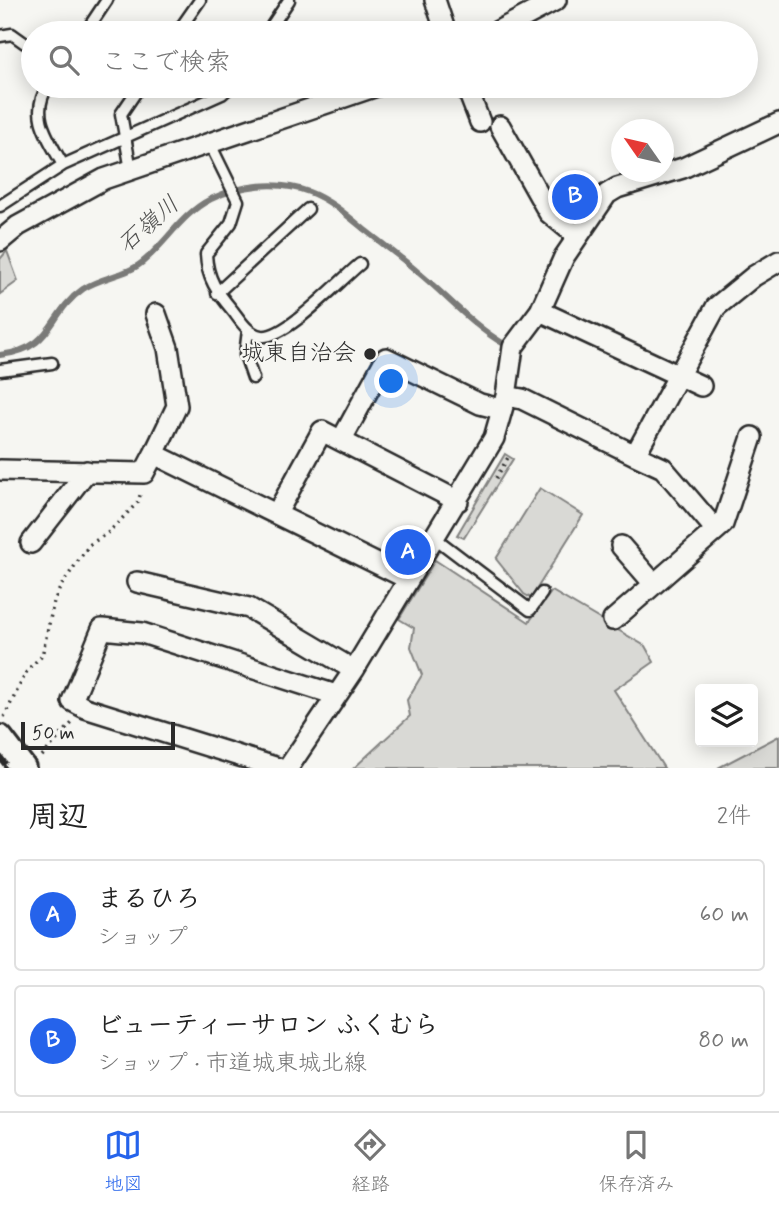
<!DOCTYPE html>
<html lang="ja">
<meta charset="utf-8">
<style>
body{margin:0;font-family:Mynerve,"Klee One",sans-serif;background:#f6f6f6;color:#222}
.controls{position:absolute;right:21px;bottom:21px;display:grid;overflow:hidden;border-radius:7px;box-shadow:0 4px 18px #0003}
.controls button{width:63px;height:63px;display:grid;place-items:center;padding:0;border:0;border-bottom:2px solid #e0e0e0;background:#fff;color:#222;font:35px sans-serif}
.compass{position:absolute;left:611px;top:119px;width:63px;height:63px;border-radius:50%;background:#fff;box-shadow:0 4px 18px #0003;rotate:304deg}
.scale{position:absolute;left:21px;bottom:18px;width:154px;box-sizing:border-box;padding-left:7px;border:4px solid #2b2b2b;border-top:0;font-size:19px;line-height:24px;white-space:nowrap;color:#2b2b2b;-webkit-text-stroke:5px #f6f6f2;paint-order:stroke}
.you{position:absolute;left:392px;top:382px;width:24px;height:24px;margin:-18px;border:5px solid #fff;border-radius:50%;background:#1a73e8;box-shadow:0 0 0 10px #1a73e833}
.badge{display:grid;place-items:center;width:46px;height:46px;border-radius:50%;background:#2563eb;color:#fff;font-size:23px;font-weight:700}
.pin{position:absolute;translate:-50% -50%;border:4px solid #fff;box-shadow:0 2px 7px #0006}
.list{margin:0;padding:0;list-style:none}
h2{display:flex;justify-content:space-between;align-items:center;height:91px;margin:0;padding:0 28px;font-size:30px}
h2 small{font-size:23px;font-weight:400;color:#767676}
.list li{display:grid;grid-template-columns:46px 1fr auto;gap:21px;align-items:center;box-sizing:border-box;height:112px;margin:0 14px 14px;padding:0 14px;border:2px solid #e0e0e0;border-radius:7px}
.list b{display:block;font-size:26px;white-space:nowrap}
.list p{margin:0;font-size:23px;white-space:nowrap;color:#767676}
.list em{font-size:23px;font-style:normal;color:#767676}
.icon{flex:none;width:38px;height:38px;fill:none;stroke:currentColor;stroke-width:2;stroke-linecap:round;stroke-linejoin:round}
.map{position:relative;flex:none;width:779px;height:768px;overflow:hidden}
.search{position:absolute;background:#fff;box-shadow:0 4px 18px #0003;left:21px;right:21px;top:21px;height:77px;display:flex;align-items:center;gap:18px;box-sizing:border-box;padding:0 24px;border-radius:38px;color:#767676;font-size:26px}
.sheet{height:343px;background:#fff}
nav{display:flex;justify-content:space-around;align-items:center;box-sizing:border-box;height:98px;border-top:2px solid #e0e0e0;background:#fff;font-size:19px;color:#767676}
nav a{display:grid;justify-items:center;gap:4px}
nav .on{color:#2563eb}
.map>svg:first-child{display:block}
.green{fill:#d9d9d5;stroke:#828280;stroke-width:2}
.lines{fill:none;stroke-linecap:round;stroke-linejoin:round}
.stream{stroke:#7a7a78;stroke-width:6}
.service-casing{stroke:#2b2b2b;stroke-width:15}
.minor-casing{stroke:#2b2b2b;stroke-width:24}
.tertiary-casing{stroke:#2b2b2b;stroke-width:30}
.path{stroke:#2b2b2b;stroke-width:3.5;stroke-dasharray:2 5;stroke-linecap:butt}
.service{stroke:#f6f6f2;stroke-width:10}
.minor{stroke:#f6f6f2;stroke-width:19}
.tertiary{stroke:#f6f6f2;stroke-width:24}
.rail{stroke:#2b2b2b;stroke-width:5;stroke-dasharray:10 5;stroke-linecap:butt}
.poi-dot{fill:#2b2b2b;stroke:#f6f6f2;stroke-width:2.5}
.labels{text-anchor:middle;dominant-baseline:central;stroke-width:5;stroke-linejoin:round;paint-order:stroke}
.poi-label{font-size:23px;fill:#2b2b2b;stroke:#f6f6f2;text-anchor:end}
.water-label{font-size:24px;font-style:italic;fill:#525251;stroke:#f6f6f2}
</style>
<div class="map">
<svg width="779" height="768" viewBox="0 0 779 768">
<rect width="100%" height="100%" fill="#f6f6f2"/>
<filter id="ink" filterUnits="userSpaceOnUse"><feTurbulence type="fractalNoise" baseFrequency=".0143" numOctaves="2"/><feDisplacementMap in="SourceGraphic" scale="14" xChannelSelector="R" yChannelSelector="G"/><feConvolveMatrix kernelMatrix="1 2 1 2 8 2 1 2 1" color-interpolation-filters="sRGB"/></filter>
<g filter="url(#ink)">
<path class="green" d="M 7,251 L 18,281 L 0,294 L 0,259 Z
M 505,454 L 513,459 L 464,538 L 457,535 Z
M 540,488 L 583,515 L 531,598 L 524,594 L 496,559 Z
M 435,560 L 529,622 L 552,591 L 645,646 L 654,662 L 614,690 L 664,768 L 354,768 L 410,716 L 407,700 L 422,675 L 411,647 L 414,628 L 399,619 Z
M 779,736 L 779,768 L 718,768 Z"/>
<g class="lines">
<path class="stream" d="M 0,355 C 55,349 47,314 83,289 C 103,276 128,276 145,260 C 168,240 183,213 211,199 C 240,185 278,180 309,192 C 330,200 348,216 365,230 C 383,244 402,258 419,273 C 448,297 472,325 504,344"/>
<defs>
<path id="service" d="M 85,33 L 107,0
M 177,33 L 200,0
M 267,33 L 289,0
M 0,36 L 12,34 L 33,49
M 48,86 C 29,114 48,138 63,165
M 210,144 L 238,201 L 231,223 L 206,254 C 207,279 217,292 233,311 C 240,320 248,334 261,336 C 285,340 340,280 360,264
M 131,170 L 121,114 L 140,86
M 0,206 L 63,165 L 222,94 L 231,86
M 217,293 L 308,209
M 248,330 L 245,355 L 253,378
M 0,370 L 52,363
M 435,538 L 530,610 L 542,593"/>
<path id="minor" d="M 435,0 L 446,33
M 494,33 L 556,0
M 466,86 L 480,122
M 500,126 L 549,213 L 577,236
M 0,241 L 18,226 L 104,179 L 377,86
M 540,311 L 701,386
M 156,314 L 168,348 L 177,406 L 154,454 L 408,579
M 506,396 L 522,399 L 635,455 L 716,307 L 754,276 L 779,261
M 342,439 L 386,358 L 480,404 L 500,409
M 635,455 L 663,468 L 716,530
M 0,470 L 144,473 L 154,454
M 277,513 L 322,431 L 458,501
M 31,543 L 87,471
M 621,546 L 654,584
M 137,582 L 249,608 L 354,670
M 613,620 L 723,524 L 752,437
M 278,768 L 85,708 L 72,701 L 102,629 L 142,633 L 336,695
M 288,768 L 354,670 L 494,438 L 506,396 L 513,347 L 540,311 L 564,257 L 607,194 L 617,188 L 683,168 L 779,123"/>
<path id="tertiary" d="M 0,738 L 23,768"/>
</defs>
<use href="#service" class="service-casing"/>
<use href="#minor" class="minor-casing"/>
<use href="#tertiary" class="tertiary-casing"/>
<path class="path" d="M 496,478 L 509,456
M 4,717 L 28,669 L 42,656 L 54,601 L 61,586 L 89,545 L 109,532 L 138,502 L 141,492
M 42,756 L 72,723"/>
<use href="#service" class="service"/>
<use href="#minor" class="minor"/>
<use href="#tertiary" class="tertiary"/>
<path class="rail" d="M 0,756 L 9,768"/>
</g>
</g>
<circle class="poi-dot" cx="370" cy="354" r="7"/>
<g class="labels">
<g class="poi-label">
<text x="356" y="354">城東自治会</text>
</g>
<g class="water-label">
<text transform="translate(149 225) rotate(-41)">石嶺川</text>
</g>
</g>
</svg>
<div class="controls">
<button><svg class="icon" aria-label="layers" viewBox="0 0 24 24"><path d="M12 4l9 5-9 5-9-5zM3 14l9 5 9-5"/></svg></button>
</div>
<svg class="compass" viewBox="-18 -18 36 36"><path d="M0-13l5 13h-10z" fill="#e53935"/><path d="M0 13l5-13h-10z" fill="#767676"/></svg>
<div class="scale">50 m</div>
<div class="you"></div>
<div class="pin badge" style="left:408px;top:552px">A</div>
<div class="pin badge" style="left:575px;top:197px">B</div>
<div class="search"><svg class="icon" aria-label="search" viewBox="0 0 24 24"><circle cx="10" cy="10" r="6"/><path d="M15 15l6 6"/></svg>ここで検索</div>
</div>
<section class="sheet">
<h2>周辺<small>2件</small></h2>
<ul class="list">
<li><span class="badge">A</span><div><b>まるひろ</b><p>ショップ</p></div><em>60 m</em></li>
<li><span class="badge">B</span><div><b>ビューティーサロン ふくむら</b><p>ショップ · 市道城東城北線</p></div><em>80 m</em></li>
</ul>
</section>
<nav>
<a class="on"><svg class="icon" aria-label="map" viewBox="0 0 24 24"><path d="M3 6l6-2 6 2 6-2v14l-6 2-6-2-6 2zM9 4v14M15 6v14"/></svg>地図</a>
<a><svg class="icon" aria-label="directions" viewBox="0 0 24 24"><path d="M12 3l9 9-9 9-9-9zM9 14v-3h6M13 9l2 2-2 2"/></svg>経路</a>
<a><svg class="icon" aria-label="saved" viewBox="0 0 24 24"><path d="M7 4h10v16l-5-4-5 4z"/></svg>保存済み</a>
</nav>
